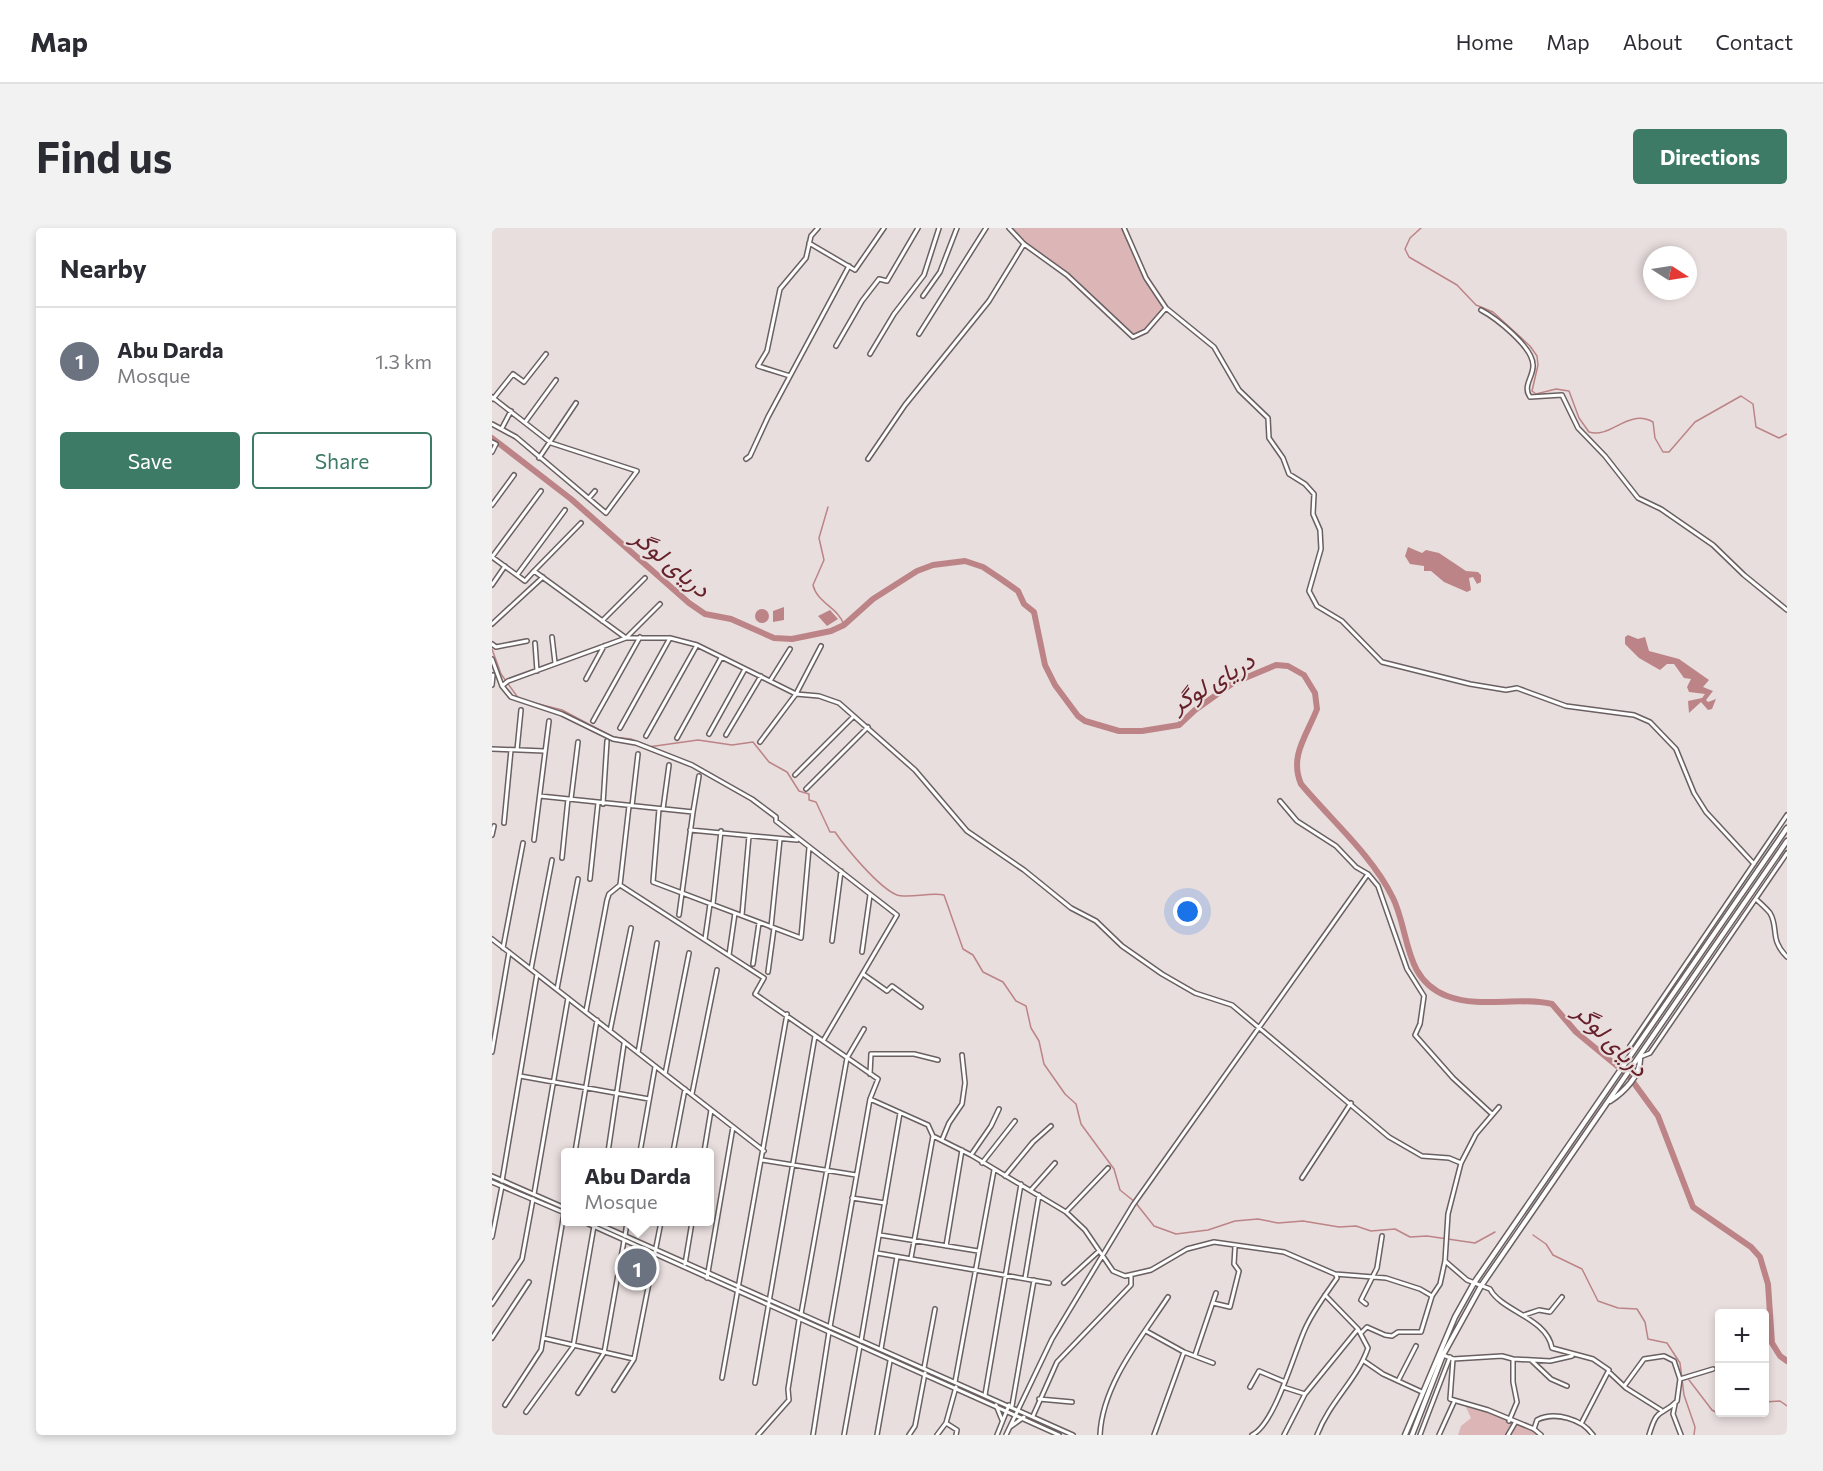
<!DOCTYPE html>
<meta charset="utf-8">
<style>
body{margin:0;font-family:Commissioner,Vazirmatn,sans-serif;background:#f2f2f3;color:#2b2b33}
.controls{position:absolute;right:18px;bottom:18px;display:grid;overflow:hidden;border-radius:6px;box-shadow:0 3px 9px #0003}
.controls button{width:54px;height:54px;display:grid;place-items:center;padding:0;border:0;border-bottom:2px solid #e1e1e2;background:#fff;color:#2b2b33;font:30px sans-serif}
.compass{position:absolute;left:1151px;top:18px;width:54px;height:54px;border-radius:50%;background:#fff;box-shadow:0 3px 9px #0003;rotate:102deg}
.you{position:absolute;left:696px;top:684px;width:21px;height:21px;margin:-15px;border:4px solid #fff;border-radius:50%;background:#1a73e8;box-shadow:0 0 0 9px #1a73e833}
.badge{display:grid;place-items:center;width:39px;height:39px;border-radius:50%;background:#3e7b67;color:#fff;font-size:20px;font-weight:700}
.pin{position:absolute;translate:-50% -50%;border:3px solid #fff;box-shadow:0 2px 6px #0006}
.popup{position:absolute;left:69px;top:920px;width:153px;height:78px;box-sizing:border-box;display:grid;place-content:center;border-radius:6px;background:#fff;filter:drop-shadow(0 2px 4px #0005);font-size:20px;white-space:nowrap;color:#7c7c81}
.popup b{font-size:22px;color:#2b2b33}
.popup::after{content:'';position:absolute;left:50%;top:100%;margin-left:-12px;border:12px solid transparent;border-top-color:#fff}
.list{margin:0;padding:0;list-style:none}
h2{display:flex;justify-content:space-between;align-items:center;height:78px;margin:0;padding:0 24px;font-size:26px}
h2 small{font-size:20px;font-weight:400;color:#7c7c81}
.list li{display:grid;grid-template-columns:39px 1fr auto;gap:18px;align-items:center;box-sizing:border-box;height:108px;padding:0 24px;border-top:2px solid #e1e1e2}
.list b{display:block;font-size:22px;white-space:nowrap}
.list p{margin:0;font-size:20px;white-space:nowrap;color:#7c7c81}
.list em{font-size:20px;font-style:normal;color:#7c7c81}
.actions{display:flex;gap:12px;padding:18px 24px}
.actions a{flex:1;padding:14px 0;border:2px solid #3e7b67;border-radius:6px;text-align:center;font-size:21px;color:#3e7b67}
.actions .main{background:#3e7b67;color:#fff}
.map{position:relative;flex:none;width:1295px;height:1207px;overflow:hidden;border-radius:6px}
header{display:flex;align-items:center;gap:36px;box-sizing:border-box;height:84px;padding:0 30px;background:#fff;border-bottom:2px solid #e1e1e2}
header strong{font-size:28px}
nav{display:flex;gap:33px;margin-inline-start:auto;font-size:21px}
.intro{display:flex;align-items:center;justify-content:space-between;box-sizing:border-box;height:144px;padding:0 36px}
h1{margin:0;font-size:42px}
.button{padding:15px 27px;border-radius:6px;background:#3e7b67;color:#fff;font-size:21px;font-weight:700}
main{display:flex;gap:36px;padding:0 36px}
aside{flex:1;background:#fff;border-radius:6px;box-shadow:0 3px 9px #0003}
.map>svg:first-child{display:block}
.green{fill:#dcb5b6}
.water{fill:#bc8487}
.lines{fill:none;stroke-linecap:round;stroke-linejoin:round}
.stream{stroke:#bc8487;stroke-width:1.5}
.river{stroke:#bc8487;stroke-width:6}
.minor-casing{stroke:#6a6061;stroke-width:6}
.tertiary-casing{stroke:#6a6061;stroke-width:6}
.secondary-casing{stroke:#6a6061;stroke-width:7}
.minor{stroke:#fff;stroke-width:3}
.tertiary{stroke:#fff;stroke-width:3}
.secondary{stroke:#fff;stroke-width:4}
.labels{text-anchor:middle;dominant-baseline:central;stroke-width:4.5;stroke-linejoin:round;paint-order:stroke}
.water-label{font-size:24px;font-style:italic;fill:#652029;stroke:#e9dede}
</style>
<header>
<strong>Map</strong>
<nav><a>Home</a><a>Map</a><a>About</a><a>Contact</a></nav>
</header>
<div class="intro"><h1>Find us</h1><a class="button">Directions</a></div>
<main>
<aside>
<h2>Nearby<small></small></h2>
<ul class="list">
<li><span class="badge" style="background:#6b7280">1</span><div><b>Abu Darda</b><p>Mosque</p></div><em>1.3 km</em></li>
</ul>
<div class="actions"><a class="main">Save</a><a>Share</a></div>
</aside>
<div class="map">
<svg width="1295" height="1207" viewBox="0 0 1295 1207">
<rect width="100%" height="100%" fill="#e9dede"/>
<path class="green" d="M 517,0 L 632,0 L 654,50 L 674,80 C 664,92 654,109 637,107 L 575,47 L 532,16 Z
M 972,1175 L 1042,1201 L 1049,1207 L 966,1207 L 969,1198 L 979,1190 Z"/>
<path class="water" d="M 916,319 L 930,325 L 934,322 L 947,325 L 974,343 L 986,344 L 989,347 L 989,354 L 985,356 L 981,349 L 977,350 L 979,362 L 975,364 L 952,354 L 939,343 L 932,343 L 932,338 L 918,336 L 913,328 Z
M 292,379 L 292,392 L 281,394 L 281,383 Z
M263 388a7 7 0 1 1 14 0a7 7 0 1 1-14 0Z
M 338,382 L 346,391 L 335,398 L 326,388 Z
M 1136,407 L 1146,411 L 1153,409 L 1157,423 L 1187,431 L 1217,452 L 1211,459 L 1221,463 L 1214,472 L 1216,474 L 1224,471 L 1220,481 L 1216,482 L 1209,474 L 1197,485 L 1196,473 L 1210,470 L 1213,466 L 1197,464 L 1195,459 L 1199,451 L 1192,450 L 1182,436 L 1175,436 L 1168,442 L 1147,430 L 1133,416 L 1133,409 Z"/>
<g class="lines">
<path class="stream" d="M 929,0 L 918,10 L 913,21 L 917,29 L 965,57 L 984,77 L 1001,84 L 1038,118 L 1045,128 L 1046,137 L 1040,163 L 1044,166 L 1064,161 L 1077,163 L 1087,190 L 1097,204 C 1119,211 1136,180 1161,194 L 1163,210 L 1171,224 L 1177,224 L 1203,194 L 1249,168 L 1261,176 L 1264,199 L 1287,210 L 1295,206
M 336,279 L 327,310 L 332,332 L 321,357 C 325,375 347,380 352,397
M 0,421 L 9,446 L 27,471 L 70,482 L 121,509 L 139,511 L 149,516
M 156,519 L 206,512 L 240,517 L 261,514 L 277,534 L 295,544 L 307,563 L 317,566 L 317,572 L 324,574 L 338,604 L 343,604 C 354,620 387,660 405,667 C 416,671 438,664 452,667 L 471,721 L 481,727 L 491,744 L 511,754 L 524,773 L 534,778 L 539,800 L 547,813 L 552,836 L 573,866 L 584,876 L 589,896 L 622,941 L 628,962 L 643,974 L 662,998 L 684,1006 L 716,1002 L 743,993 L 766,991 L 786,995 L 811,993 L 847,999 L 864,998 L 879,1003 L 903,1001 L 918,1009 L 935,1008 L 983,1015 L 1003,1004
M 1041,1007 L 1054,1016 L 1061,1027 L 1090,1041 L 1106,1073 L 1126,1080 L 1145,1081 L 1153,1094 L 1156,1111 L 1175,1115 L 1188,1135 L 1192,1167 L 1203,1199 L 1202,1207
M 1197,1152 L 1220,1182 L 1230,1188 L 1237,1184
M 1272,1174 L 1288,1173 L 1295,1178"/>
<path class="river" d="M 0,210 L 79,271 L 197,375 L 213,386 L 239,391 L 282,410 L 300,411 L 339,403 L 352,397 L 381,371 L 425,343 L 441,337 L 473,333 L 491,339 L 509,351 L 526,363 L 532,376 L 542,384 L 553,437 L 563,457 L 586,488 L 593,493 L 627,503 L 650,503 L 687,497 L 703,482 L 741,455 L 784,437 L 796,438 L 812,447 L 823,465 L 825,481 C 815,507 797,528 809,556 C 839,592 880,627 901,670 C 918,705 911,751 955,768 C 989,781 1026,768 1060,776 L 1084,804 L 1136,847 L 1166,888 L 1201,979 L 1259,1019 L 1268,1029 L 1276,1056 L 1280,1115 L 1288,1128 L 1295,1133"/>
<defs>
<path id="minor" d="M 517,0 L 532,16 L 575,47 L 641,109 L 654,103 L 674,80
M 632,0 L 654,50 L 674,80 L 722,119 L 747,162 L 776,190 L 777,210 L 791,230 L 797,246 L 813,256 L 822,266 L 821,286 L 828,302 L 829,321 L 817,363 L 825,378 L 850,393 L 890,434 L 978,456 L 1014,462 L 1025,460 L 1074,478 L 1142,487 L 1158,494 L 1184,521 L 1202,565 L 1214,584 L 1262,636
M 317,15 L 363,42 L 392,0
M 431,68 L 448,44 L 465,0
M 989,82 C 1004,90 1041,119 1041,137 C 1042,148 1030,158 1038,169 L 1070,167 L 1086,200 L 1113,228 L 1146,270 L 1169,281 L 1221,317 L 1252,347 L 1295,382
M 427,106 L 494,0
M 344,118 L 370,73 L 387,51 L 395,53 L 426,0
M 378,126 L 402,86 L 432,47 L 447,0
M 298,148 L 266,138 L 275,123 L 288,61 L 314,30 L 319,8 L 326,0
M 0,169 L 59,215 L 145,243 L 114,285 L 24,209 L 0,196
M 1,171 L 21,146 L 32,154 L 54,126
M 34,193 L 64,152
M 10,200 L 19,183
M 0,214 L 4,216 L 0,224
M 47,230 L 84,175
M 254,231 L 258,228 L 276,189 L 357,38
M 376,231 L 413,177 L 497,73 L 532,16
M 97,270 L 103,263
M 0,277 L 22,247
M 0,329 L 33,353 L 42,343 L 134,410 L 168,376
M 0,329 L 49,263
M 42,343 L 89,295
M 25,347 L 73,282
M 0,357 L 13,338
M 110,393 L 153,350
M 0,396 L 51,349
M 60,409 L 63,435
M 43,415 L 45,443
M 0,416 L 4,419 L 35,413
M 0,431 L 10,458 L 19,469 L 70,486 L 121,511 L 144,515 L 200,537 L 260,571 L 284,589 L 284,593 L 405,687 L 331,813
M 94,451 L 112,418
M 278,453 L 298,421
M 0,457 L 1,447
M 10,458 L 16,453 L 134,410 L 178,410 L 205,417 L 304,466 L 327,468 L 347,475 L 423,542 L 475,603 L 532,642 L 579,680 L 604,693 L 630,718 L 670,746 L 703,765 L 740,777 L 897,909 L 930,928 L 957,930 L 969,935
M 101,493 L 148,409
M 128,500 L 178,410
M 217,506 L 253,441
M 234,507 L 269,448
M 154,508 L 205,417
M 185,510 L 229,430
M 268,514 L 304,466 L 329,418
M 0,521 L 52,523
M 25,522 L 29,482
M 303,547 L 361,489
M 314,561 L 376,499
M 48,568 L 201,584 L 187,687
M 79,571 L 86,514
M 788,573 L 805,593 L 844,618 L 864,639 L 876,646 L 886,658 L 915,741 L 932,768 L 928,796 L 923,807 L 961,850 L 1000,886
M 111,576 L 115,513
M 140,578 L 146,526
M 167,581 L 161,654 L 309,710 L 317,620
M 171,581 L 177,537
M 201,584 L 207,548
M 12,595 L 19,522
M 198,602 L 305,612
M 0,607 L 2,598
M 42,612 L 57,493
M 70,630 L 76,571
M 98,651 L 106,575
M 128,657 L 272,750 L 263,766 L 386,851 L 378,871 L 436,897 L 441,908 L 479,927 L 574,984 L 593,1002 L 621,1043 L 633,1048 L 659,1042 L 695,1021 L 722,1014 L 792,1024 L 843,1046 L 894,1050 L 928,1061 L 940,1068
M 1264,671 C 1268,675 1274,680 1278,685 C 1287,700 1277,711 1295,729
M 221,676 L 229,603
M 250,687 L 257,608
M 279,699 L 288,611
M 0,711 L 272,923
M 213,711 L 218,676
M 340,713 L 349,643
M 11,720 L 31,615
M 370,724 L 378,667
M 237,727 L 243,685
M 261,736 L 267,695
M 39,741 L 60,632
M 276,744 L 282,700
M 371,746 L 395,763 L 400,758 L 429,779
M 65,761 L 86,651
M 94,783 L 115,672 L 117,666 L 128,657 L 137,578
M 118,803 L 139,700
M 1138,818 L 1295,587
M 0,824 L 17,724
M 146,825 L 165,715
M 1148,829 L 1158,825 L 1295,625
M 173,846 L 197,725
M 378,846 L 379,826 L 422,826 L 446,832
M 28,848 L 157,871
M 200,866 L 225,742
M 450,912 L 457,895 L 470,876 L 473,855 L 470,827
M 83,924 L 105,792
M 116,924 L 132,816
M 148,924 L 163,839
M 181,924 L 193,861
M 212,924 L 219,882
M 479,927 L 499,898 L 507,881
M 270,932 L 364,947
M 490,935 L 523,893
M 513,948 L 541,914 L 559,898
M 810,950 L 859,875
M 10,953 L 45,746
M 539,962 L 563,935
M 42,966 L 76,770
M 360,970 L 393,975
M 574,984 L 616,940
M 388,1007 L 486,1023
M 133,1008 L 135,994
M 0,1009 L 10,958
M 454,1018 L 470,922
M 385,1025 L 557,1055
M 419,1030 L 441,908
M 953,1033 L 975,1052 L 998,1061 C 1009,1083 1055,1090 1060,1120 L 1101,1131 L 1117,1142 L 1090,1194
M 193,1036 L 200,994
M 215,1050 L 241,899
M 533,1050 L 547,967
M 572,1055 L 607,1023
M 721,1075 L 738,1079 L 747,1043 L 742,1036 L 743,1019
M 0,1076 L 30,1031 L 41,971
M 874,1076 L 869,1072 L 885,1040 L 890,1008
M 309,1086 L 355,830 L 372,801
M 1032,1087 L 1047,1082 L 1058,1084 L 1070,1069
M 338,1099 L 378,871
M 654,1103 L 692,1124 L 662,1207
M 869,1105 L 875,1099 L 893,1107 L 900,1108 L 906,1104 L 929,1104 L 940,1068 L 948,1056 L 953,1033 L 956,986 L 969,935 L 984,906 L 1007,879
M 0,1110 L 37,1054
M 51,1110 L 142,1131
M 369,1113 L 408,885
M 389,1121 L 405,1029
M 692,1124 L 721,1135
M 703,1127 L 724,1065
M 961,1131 L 1010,1128 L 1021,1131 L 1058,1133 L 1080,1128
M 872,1133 L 891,1146 L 930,1164
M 1040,1133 L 1059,1151 L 1075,1158
M 432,1140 L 443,1081
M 1118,1145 L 1134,1160 L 1169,1182
M 230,1150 L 295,786
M 1188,1151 L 1221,1141
M 906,1153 L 924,1118
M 463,1154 L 502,942
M 263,1155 L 323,808
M 1133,1157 L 1152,1131 L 1172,1128 L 1182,1133 L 1188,1151 L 1185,1173 C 1168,1190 1166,1177 1157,1207
M 758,1159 L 767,1143 L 793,1154
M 791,1159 L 813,1166
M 122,1162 L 142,1131 L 169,994
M 86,1165 L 112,1125 L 132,1013
M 493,1167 L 529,956
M 547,1171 L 580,1174
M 1183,1176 L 1181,1186 L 1189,1207
M 13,1177 L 49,1122 L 72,985
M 504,1177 L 510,1192
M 520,1178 L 542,1052
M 34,1184 L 81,1119 L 102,998
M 541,1188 L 565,1134 L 639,1057 L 639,1047
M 1017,1193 L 1025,1174 L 1021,1154 L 1021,1131
M 454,1195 L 465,1202 L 464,1207
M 518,1199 L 532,1189
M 1042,1201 L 1045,1192 C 1063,1183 1090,1191 1101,1207
M 266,1207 L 297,1172 L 296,1161 L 307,1092
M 321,1207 L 337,1104
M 352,1207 L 368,1118
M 385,1207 L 398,1133
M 417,1207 L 423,1198 L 433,1145
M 445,1207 L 454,1195 L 464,1159
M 505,1207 L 517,1177
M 514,1207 L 560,1111 L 641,977 L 876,646
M 608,1207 C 610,1157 649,1110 676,1069
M 760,1207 C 783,1196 802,1125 813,1101 C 821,1083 834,1066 845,1050 L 844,1047
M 792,1207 L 813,1166 L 866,1101
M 825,1207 C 838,1173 865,1152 876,1120 L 866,1101 L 833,1067
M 928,1207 L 958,1129
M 947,1207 L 962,1174
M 1016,1207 L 1023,1195"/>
<path id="tertiary" d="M 0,948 L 73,980
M 0,954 L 73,985
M 92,994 L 567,1207
M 102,994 L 581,1207
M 951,1127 L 961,1131 L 958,1171 L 996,1182 L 1042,1201 L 1049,1207"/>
<path id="secondary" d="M 1118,873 C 1132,864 1149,847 1148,830
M 913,1207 L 963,1089 L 982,1055 L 1295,600
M 920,1207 L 951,1127 L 989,1058 L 1295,613"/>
</defs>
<use href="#minor" class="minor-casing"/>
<use href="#tertiary" class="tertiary-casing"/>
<use href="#secondary" class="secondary-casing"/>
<use href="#minor" class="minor"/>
<use href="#tertiary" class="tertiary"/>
<use href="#secondary" class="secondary"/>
</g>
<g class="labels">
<g class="water-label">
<text transform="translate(180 334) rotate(40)">دریای لوگر</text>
<text transform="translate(720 453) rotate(-31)">دریای لوگر</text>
<text transform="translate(1120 811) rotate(45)">دریای لوگر</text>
</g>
</g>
</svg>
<div class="controls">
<button>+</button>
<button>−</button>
</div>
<svg class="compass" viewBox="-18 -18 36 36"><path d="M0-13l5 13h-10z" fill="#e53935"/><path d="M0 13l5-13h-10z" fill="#7c7c81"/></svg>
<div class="you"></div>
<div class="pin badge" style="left:145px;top:1040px;background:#6b7280">1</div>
<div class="popup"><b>Abu Darda</b>Mosque</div>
</div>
</main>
